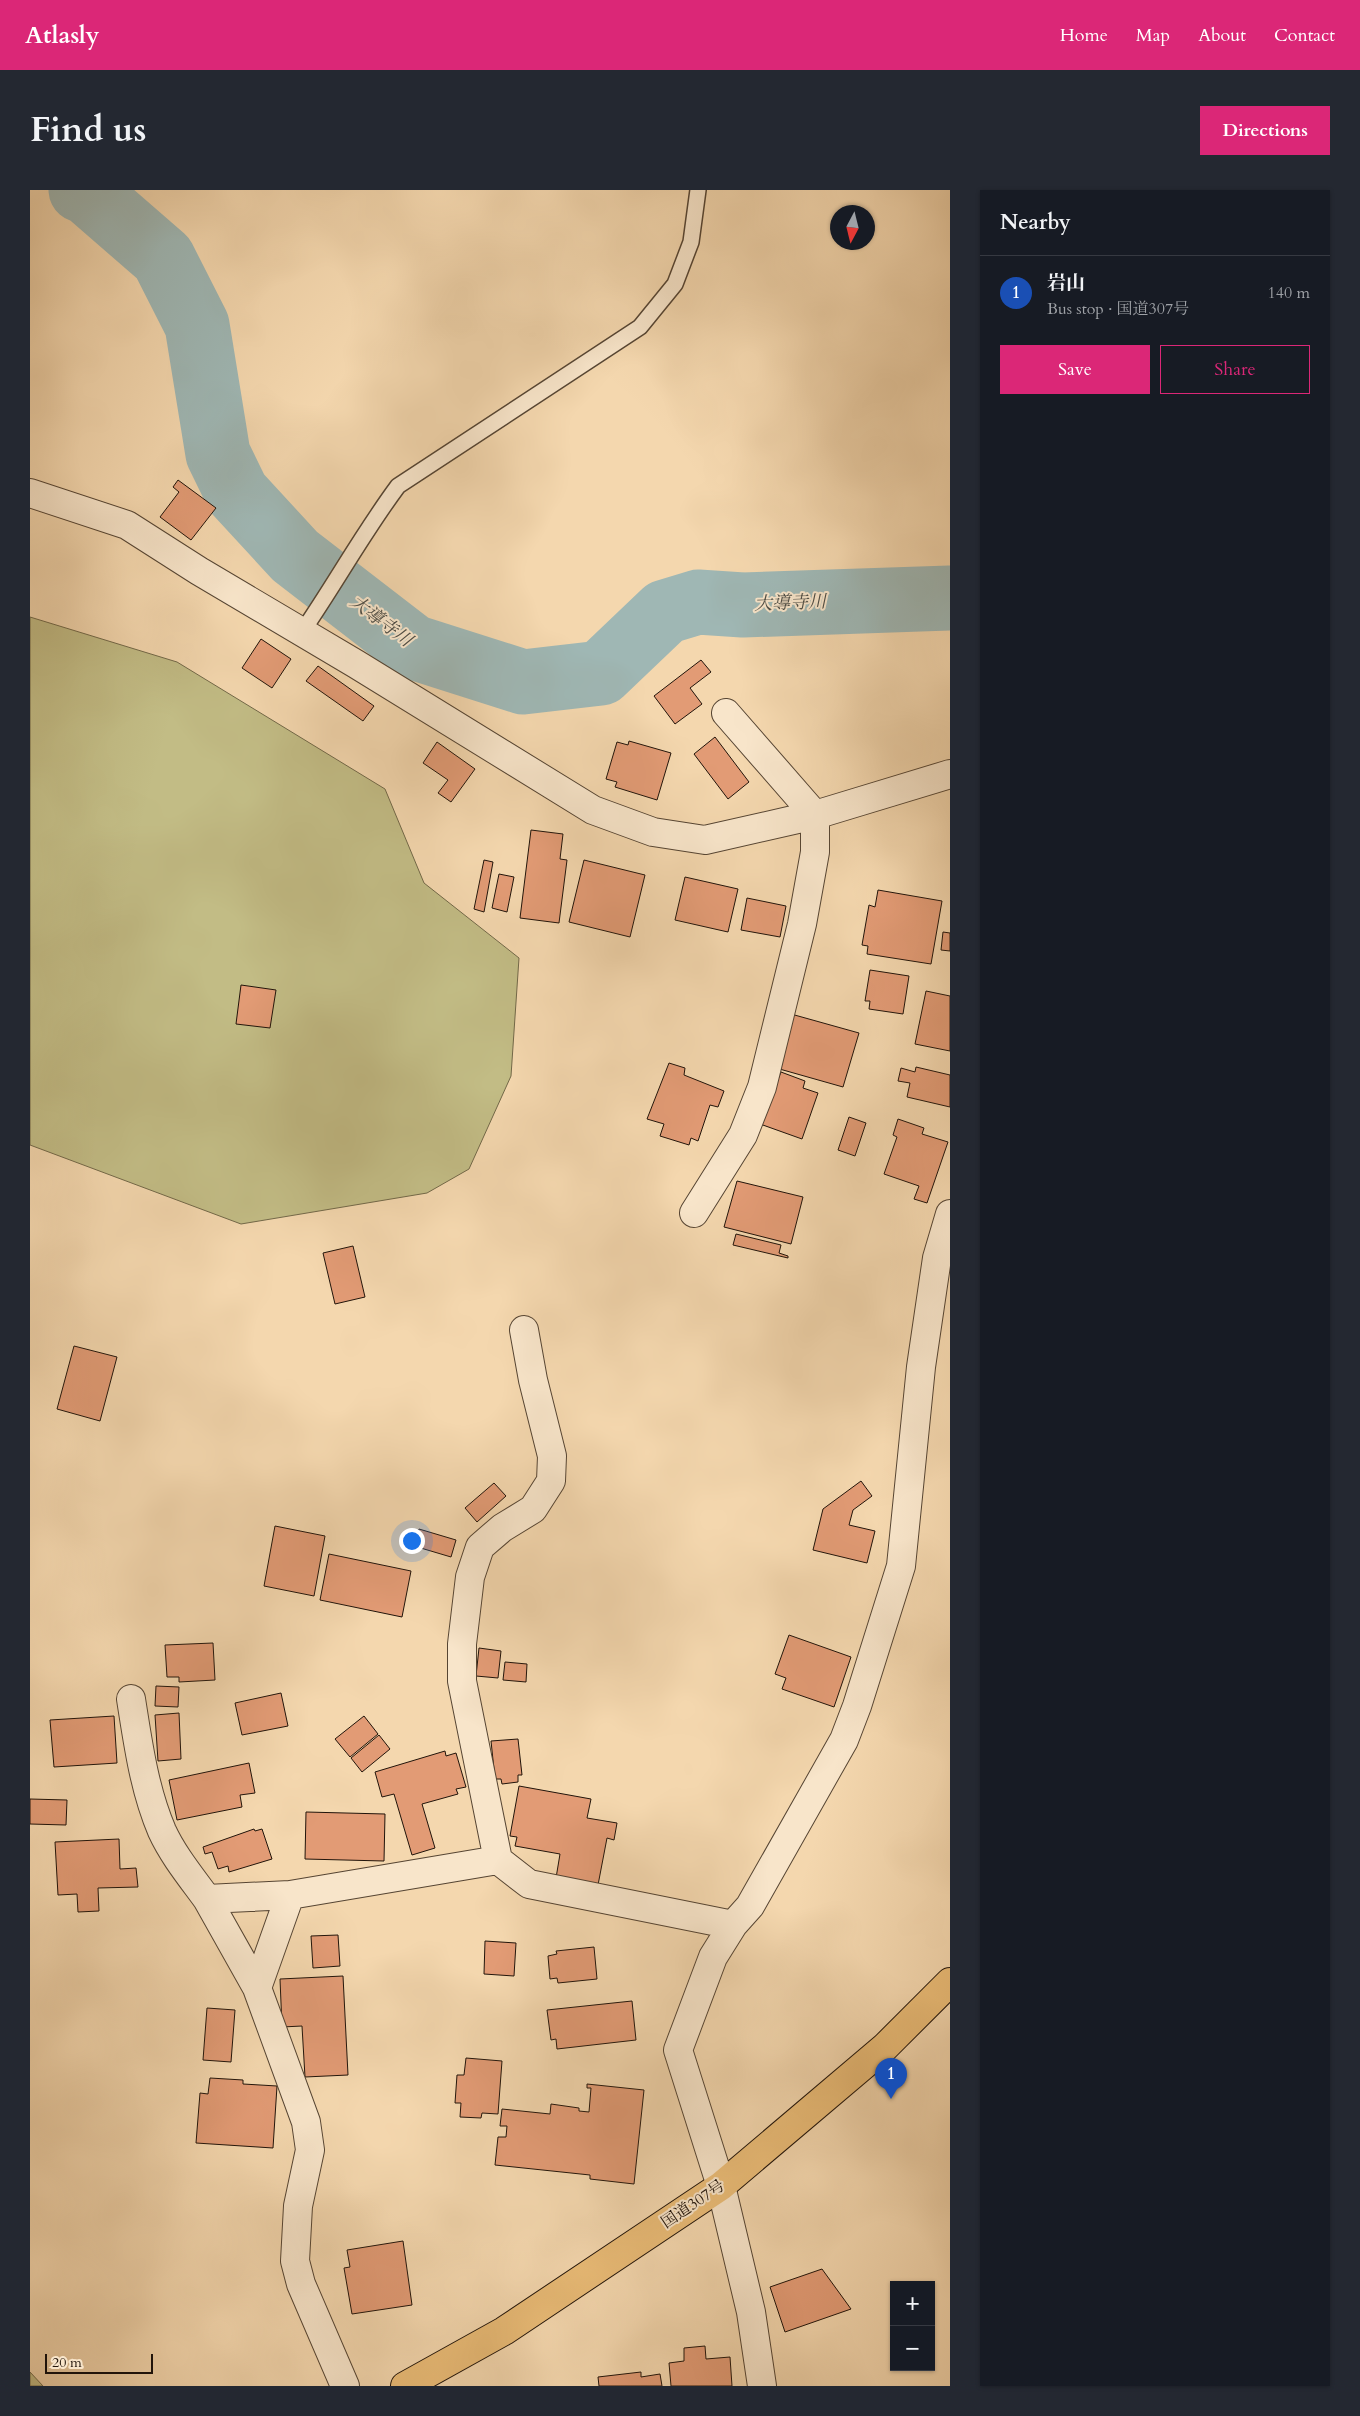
<!DOCTYPE html>
<meta charset="utf-8">
<style>
body{margin:0;font-family:Cardo,"Noto Serif JP",serif;background:#242831;color:#f1f3f6}
.controls{position:absolute;right:15px;bottom:15px;display:grid;overflow:hidden;border-radius:0px;box-shadow:0 1px 4px #0004}
.controls button{width:45px;height:45px;display:grid;place-items:center;padding:0;border:0;border-bottom:1px solid #363941;background:#171b24;color:#f1f3f6;font:25px sans-serif}
.compass{position:absolute;left:800px;top:15px;width:45px;height:45px;border-radius:50%;background:#171b24;box-shadow:0 1px 4px #0004;rotate:187deg}
.scale{position:absolute;left:15px;bottom:12px;width:108px;box-sizing:border-box;padding-left:5px;border:2px solid #21140a;border-top:0;font-size:14px;line-height:18px;white-space:nowrap;color:#21140a;-webkit-text-stroke:4px #f8e5ca;paint-order:stroke}
.you{position:absolute;left:381px;top:1350px;width:18px;height:18px;margin:-12px;border:4px solid #fff;border-radius:50%;background:#1a73e8;box-shadow:0 0 0 8px #1a73e833}
.badge{display:grid;place-items:center;width:32px;height:32px;border-radius:50%;background:#db2777;color:#fff;font-size:16px;font-weight:700}
.pin{position:absolute;translate:-50% -41px;filter:drop-shadow(0 1px 2px #0008)}
.pin::after{content:'';position:absolute;top:26px;width:18px;height:15px;background:inherit;clip-path:polygon(0 0,100% 0,50% 100%)}
.list{margin:0;padding:0;list-style:none}
h2{display:flex;justify-content:space-between;align-items:center;height:65px;margin:0;padding:0 20px;font-size:21px}
h2 small{font-size:16px;font-weight:400;color:#9ea1a6}
.list li{display:grid;grid-template-columns:32px 1fr auto;gap:15px;align-items:center;box-sizing:border-box;height:75px;padding:0 20px;border-top:1px solid #363941}
.list b{display:block;font-size:19px;white-space:nowrap}
.list p{margin:0;font-size:16px;white-space:nowrap;color:#9ea1a6}
.list em{font-size:16px;font-style:normal;color:#9ea1a6}
.actions{display:flex;gap:10px;padding:15px 20px}
.actions a{flex:1;padding:11px 0;border:1px solid #db2777;border-radius:0px;text-align:center;font-size:18px;color:#db2777}
.actions .main{background:#db2777;color:#fff}
.map{position:relative;flex:none;width:920px;height:2196px;overflow:hidden;border-radius:0px}
header{display:flex;align-items:center;gap:30px;box-sizing:border-box;height:70px;padding:0 25px;background:#db2777;color:#fff}
header strong{font-size:24px}
nav{display:flex;gap:28px;margin-inline-start:auto;font-size:18px}
.intro{display:flex;align-items:center;justify-content:space-between;box-sizing:border-box;height:120px;padding:0 30px}
h1{margin:0;font-size:35px}
.button{padding:12px 22px;border-radius:0px;background:#db2777;color:#fff;font-size:18px;font-weight:700}
main{display:flex;gap:30px;padding:0 30px}
aside{flex:1;background:#171b24;border-radius:0px;box-shadow:0 1px 4px #0004}
.map>svg:first-child{display:block}
.green{fill:#c2bc85;stroke:#726848}
.lines{fill:none;stroke-linecap:round;stroke-linejoin:round}
.river{stroke:#9fb7b4;stroke-width:65}
.building{fill:#e29b75;stroke:#21140a}
.service-casing{stroke:#564533;stroke-width:18}
.minor-casing{stroke:#564533;stroke-width:30}
.trunk-casing{stroke:#21140a;stroke-width:30}
.service{stroke:#f8e5ca;stroke-width:15}
.minor{stroke:#f8e5ca;stroke-width:28}
.trunk{stroke:#eabc77;stroke-width:28}
.labels{text-anchor:middle;dominant-baseline:central;stroke-width:4;stroke-linejoin:round;paint-order:stroke}
.street-label{font-size:16px;fill:#21140a;stroke:#f8e5ca}
.water-label{font-size:18px;font-style:italic;fill:#4d4d46;stroke:#f8e5ca}
</style>
<header>
<strong>Atlasly</strong>
<nav><a>Home</a><a>Map</a><a>About</a><a>Contact</a></nav>
</header>
<div class="intro"><h1>Find us</h1><a class="button">Directions</a></div>
<main>
<div class="map">
<svg width="920" height="2196" viewBox="0 0 920 2196">
<rect width="100%" height="100%" fill="#f4d7ae"/>
<filter id="stains"><feTurbulence type="fractalNoise" baseFrequency=".004" numOctaves="4"/><feColorMatrix values="0 0 0 0 .2 0 0 0 0 .09 0 0 0 0 .02 0 0 0 .5 -.17"/></filter>
<radialGradient id="worn" r=".72"><stop offset=".6" stop-color="#630" stop-opacity="0"/><stop offset="1" stop-color="#630" stop-opacity=".3"/></radialGradient>
<path class="green" d="M 0,427 L 147,472 L 355,599 L 394,693 L 489,768 L 481,886 L 439,979 L 397,1003 L 211,1034 L 0,955 Z
M 0,2182 L 13,2196 L 0,2196 Z"/>
<g class="lines">
<path class="river" d="M 51,0 L 57,2 L 133,68 L 167,135 L 188,264 L 207,303 L 265,366 L 383,457 L 493,492 L 571,483 L 635,422 L 668,412 L 713,415 L 920,408"/>
</g>
<path class="building" d="M 148,290 L 186,318 L 161,350 L 130,327 L 149,302 L 143,297 Z
M 231,449 L 261,469 L 242,498 L 212,478 Z
M 671,470 L 681,482 L 660,498 L 672,514 L 645,534 L 624,506 Z
M 288,476 L 344,516 L 333,531 L 276,491 Z
M 685,547 L 719,592 L 698,609 L 664,564 Z
M 599,551 L 641,563 L 627,610 L 585,597 L 587,592 L 576,589 L 587,552 L 598,555 Z
M 407,552 L 445,579 L 421,612 L 408,603 L 418,590 L 393,573 Z
M 501,640 L 533,644 L 530,669 L 537,670 L 529,733 L 490,728 Z
M 454,670 L 463,672 L 454,722 L 444,719 Z
M 554,670 L 615,685 L 600,747 L 539,732 Z
M 469,684 L 484,687 L 477,722 L 462,718 Z
M 655,687 L 708,699 L 698,742 L 645,730 Z
M 848,700 L 912,711 L 901,774 L 837,764 L 838,756 L 832,755 L 839,715 L 845,717 Z
M 717,708 L 756,716 L 750,747 L 711,740 Z
M 913,742 L 920,743 L 920,761 L 911,760 Z
M 840,780 L 879,786 L 873,824 L 839,819 L 840,811 L 835,811 Z
M 211,795 L 246,800 L 240,838 L 206,834 Z
M 896,801 L 920,806 L 920,861 L 885,854 Z
M 761,824 L 829,843 L 813,897 L 746,878 Z
M 639,873 L 655,878 L 654,885 L 694,901 L 688,917 L 680,915 L 668,951 L 661,948 L 659,955 L 630,946 L 634,934 L 617,929 Z
M 886,877 L 920,885 L 920,917 L 877,907 L 880,893 L 868,891 L 871,878 L 885,882 Z
M 751,882 L 775,891 L 773,898 L 788,903 L 772,949 L 730,934 Z
M 819,927 L 836,933 L 825,966 L 808,960 Z
M 868,929 L 894,938 L 892,944 L 918,952 L 897,1013 L 884,1009 L 889,996 L 854,984 L 867,947 L 863,945 Z
M 707,991 L 773,1007 L 761,1054 L 694,1037 Z
M 706,1044 L 751,1055 L 749,1063 L 758,1066 L 758,1068 L 703,1055 Z
M 323,1056 L 335,1107 L 305,1114 L 293,1063 Z
M 44,1156 L 87,1167 L 70,1231 L 27,1219 Z
M 831,1291 L 842,1306 L 823,1320 L 819,1335 L 845,1341 L 837,1373 L 783,1360 L 793,1319 Z
M 464,1293 L 476,1306 L 447,1332 L 435,1318 Z
M 245,1336 L 295,1346 L 284,1406 L 234,1396 Z
M 389,1339 L 426,1350 L 421,1367 L 384,1356 Z
M 299,1364 L 381,1381 L 372,1427 L 290,1410 Z
M 759,1445 L 821,1467 L 804,1517 L 752,1499 L 756,1488 L 745,1484 Z
M 183,1453 L 185,1490 L 149,1492 L 149,1487 L 137,1487 L 135,1455 Z
M 449,1458 L 471,1461 L 468,1488 L 446,1486 Z
M 475,1472 L 497,1474 L 496,1492 L 473,1490 Z
M 126,1496 L 149,1497 L 148,1517 L 125,1516 Z
M 251,1503 L 258,1536 L 212,1545 L 205,1513 Z
M 149,1523 L 151,1569 L 128,1571 L 125,1525 Z
M 84,1526 L 87,1573 L 24,1577 L 20,1530 Z
M 334,1526 L 348,1544 L 320,1567 L 305,1549 Z
M 349,1545 L 360,1559 L 332,1582 L 321,1568 Z
M 488,1549 L 492,1585 L 488,1585 L 488,1592 L 472,1594 L 471,1589 L 465,1589 L 461,1551 Z
M 415,1561 L 416,1566 L 426,1563 L 436,1597 L 426,1599 L 428,1604 L 392,1614 L 405,1658 L 382,1665 L 364,1604 L 352,1607 L 345,1582 Z
M 219,1573 L 225,1603 L 210,1605 L 212,1617 L 147,1630 L 139,1590 Z
M 489,1596 L 561,1609 L 557,1628 L 587,1633 L 584,1650 L 577,1648 L 568,1695 L 526,1688 L 530,1664 L 485,1656 L 487,1647 L 480,1646 Z
M 0,1609 L 37,1610 L 36,1635 L 0,1634 Z
M 276,1622 L 355,1624 L 354,1671 L 275,1669 Z
M 224,1639 L 225,1641 L 232,1639 L 242,1669 L 199,1682 L 198,1676 L 188,1679 L 182,1662 L 175,1664 L 173,1657 Z
M 89,1649 L 90,1679 L 106,1678 L 108,1697 L 68,1698 L 69,1721 L 48,1722 L 47,1704 L 28,1705 L 25,1652 Z
M 308,1745 L 310,1776 L 283,1778 L 281,1746 Z
M 455,1751 L 486,1753 L 484,1786 L 454,1784 Z
M 564,1757 L 567,1789 L 528,1793 L 527,1788 L 520,1789 L 518,1766 L 527,1764 L 526,1761 Z
M 313,1786 L 318,1885 L 275,1887 L 272,1836 L 252,1837 L 250,1789 Z
M 602,1811 L 606,1850 L 527,1859 L 526,1849 L 521,1850 L 517,1820 Z
M 177,1818 L 205,1820 L 201,1872 L 173,1870 Z
M 436,1868 L 472,1871 L 468,1924 L 452,1923 L 451,1928 L 430,1927 L 431,1913 L 425,1913 L 427,1885 L 434,1885 Z
M 180,1888 L 213,1890 L 213,1894 L 247,1896 L 243,1958 L 166,1953 L 170,1903 L 178,1904 Z
M 557,1894 L 614,1900 L 604,1994 L 560,1989 L 560,1985 L 465,1975 L 468,1947 L 476,1947 L 477,1936 L 470,1936 L 472,1919 L 520,1924 L 521,1914 L 549,1918 L 549,1921 L 559,1922 L 561,1898 L 557,1898 Z
M 373,2051 L 382,2115 L 322,2124 L 314,2078 L 320,2077 L 317,2060 Z
M 792,2079 L 821,2119 L 755,2142 L 740,2097 Z
M 675,2156 L 676,2169 L 700,2167 L 702,2196 L 641,2196 L 639,2173 L 654,2171 L 654,2158 Z
M 611,2182 L 611,2187 L 630,2184 L 632,2196 L 569,2196 L 568,2187 Z"/>
<g class="lines">
<defs>
<path id="service" d="M 272,442 C 305,394 333,343 368,296 L 610,137 L 645,94 L 661,52 L 668,0"/>
<path id="minor" d="M 0,303 L 97,335 L 169,381 L 326,474 L 563,620 L 623,642 L 675,650 L 785,625 L 920,584
M 664,1023 L 713,945 L 732,897 L 772,734 L 785,662 L 785,625 L 696,523
M 101,1509 C 108,1553 114,1599 132,1641 C 143,1665 161,1687 177,1709
M 468,1670 L 432,1491 L 432,1454 L 440,1387 L 450,1357 L 472,1338 L 503,1319 L 521,1291 L 522,1266 L 503,1190 L 494,1140
M 227,1798 L 260,1705
M 315,2196 L 271,2094 L 265,2071 L 268,2016 L 280,1960 L 276,1932 L 227,1798 L 177,1709 L 260,1705 L 468,1670 L 499,1694 L 703,1735
M 732,2196 L 721,2122 L 691,1996 L 648,1860 L 683,1767 L 703,1735 L 720,1716 L 814,1550 L 827,1516 L 871,1376 L 891,1177 L 907,1068 L 920,1024"/>
<path id="trunk" d="M 375,2196 L 474,2141 L 691,1996 L 855,1857 L 920,1792"/>
</defs>
<use href="#service" class="service-casing"/>
<use href="#minor" class="minor-casing"/>
<use href="#trunk" class="trunk-casing"/>
<use href="#service" class="service"/>
<use href="#minor" class="minor"/>
<use href="#trunk" class="trunk"/>
</g>
<g class="labels">
<g class="street-label">
<text transform="translate(663 2014) rotate(-34)">国道307号</text>
</g>
<g class="water-label">
<text transform="translate(760 413) rotate(-2)">大導寺川</text>
<text transform="translate(351 431) rotate(37)">大導寺川</text>
</g>
</g>
<rect width="100%" height="100%" filter="url(#stains)"/>
<rect width="100%" height="100%" fill="url(#worn)"/>
</svg>
<div class="controls">
<button>+</button>
<button>−</button>
</div>
<svg class="compass" viewBox="-18 -18 36 36"><path d="M0-13l5 13h-10z" fill="#e53935"/><path d="M0 13l5-13h-10z" fill="#9ea1a6"/></svg>
<div class="scale">20 m</div>
<div class="you"></div>
<div class="pin badge" style="left:861px;top:1909px;background:#1a4fb4">1</div>
</div>
<aside>
<h2>Nearby<small></small></h2>
<ul class="list">
<li><span class="badge" style="background:#1a4fb4">1</span><div><b>岩山</b><p>Bus stop · 国道307号</p></div><em>140 m</em></li>
</ul>
<div class="actions"><a class="main">Save</a><a>Share</a></div>
</aside>
</main>
